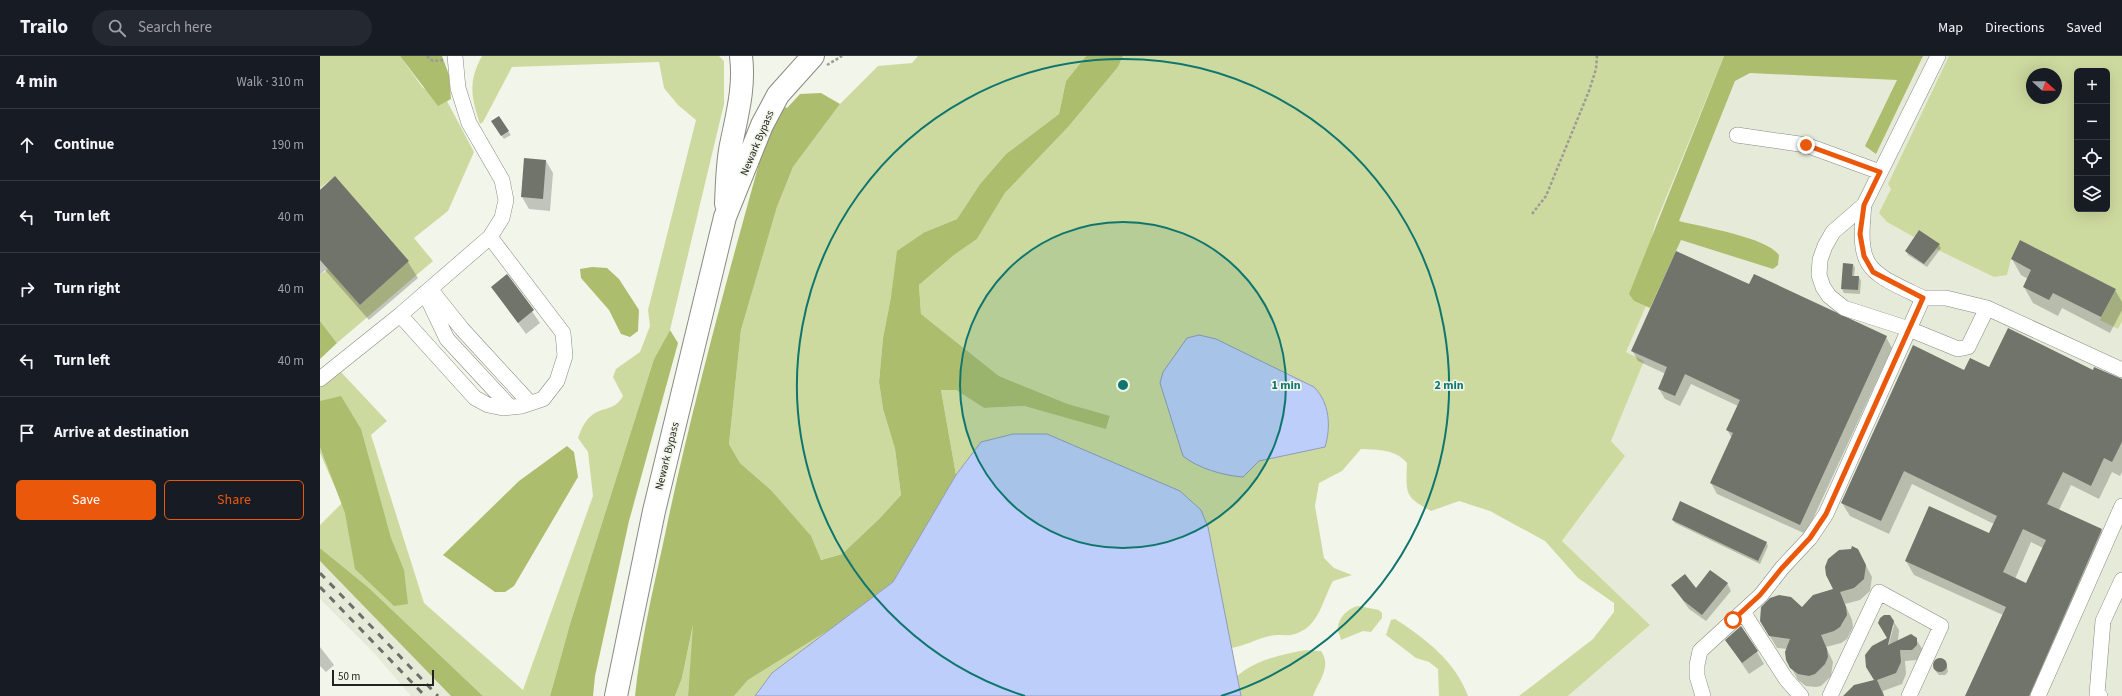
<!DOCTYPE html>
<meta charset="utf-8">
<style>
body{margin:0;font-family:"Source Sans 3",sans-serif;background:#242831;color:#f1f3f6}
.controls{position:absolute;right:12px;top:12px;display:grid;overflow:hidden;border-radius:6px;box-shadow:0 4px 16px #0002}
.controls button{width:36px;height:36px;display:grid;place-items:center;padding:0;border:0;border-bottom:1px solid #363941;background:#171b24;color:#f1f3f6;font:20px sans-serif}
.compass{position:absolute;left:1706px;top:12px;width:36px;height:36px;border-radius:50%;background:#171b24;box-shadow:0 4px 16px #0002;rotate:111deg}
.scale{position:absolute;left:12px;bottom:10px;width:102px;box-sizing:border-box;padding-left:4px;border:2px solid #222320;border-top:0;font-size:11px;line-height:14px;white-space:nowrap;color:#222320;-webkit-text-stroke:3px #f2f5ea;paint-order:stroke}
.stop{position:absolute;width:12px;height:12px;margin:-9px;border:3px solid #ea580c;border-radius:50%;background:#fff}
.stop.end{background:#ea580c;border-color:#fff;box-shadow:0 1px 4px #0008}
.list{margin:0;padding:0;list-style:none}
h2{display:flex;justify-content:space-between;align-items:center;height:52px;margin:0;padding:0 16px;font-size:17px}
h2 small{font-size:13px;font-weight:400;color:#9ea1a6}
.list li{display:grid;grid-template-columns:26px 1fr auto;gap:12px;align-items:center;box-sizing:border-box;height:72px;padding:0 16px;border-top:1px solid #363941}
.list b{display:block;font-size:15px;white-space:nowrap}
.list em{font-size:13px;font-style:normal;color:#9ea1a6}
.actions{display:flex;gap:8px;padding:12px 16px}
.actions a{flex:1;padding:9px 0;border:1px solid #ea580c;border-radius:6px;text-align:center;font-size:14px;color:#ea580c}
.actions .main{background:#ea580c;color:#fff}
.icon{flex:none;width:22px;height:22px;fill:none;stroke:currentColor;stroke-width:2;stroke-linecap:round;stroke-linejoin:round}
.map{position:relative;flex:none;width:1802px;height:640px;overflow:hidden}
header{display:flex;align-items:center;gap:24px;box-sizing:border-box;height:56px;padding:0 20px;background:#171b24;border-bottom:1px solid #363941}
header strong{font-size:19px}
nav{display:flex;gap:22px;margin-inline-start:auto;font-size:14px}
.search{width:280px;height:36px;background:#242831;display:flex;align-items:center;gap:10px;box-sizing:border-box;padding:0 14px;border-radius:22px;color:#9ea1a6;font-size:15px}
main{display:flex}
aside{flex:1;background:#171b24}
.map>svg:first-child{display:block}
.built{fill:#e6ebd9;fill-rule:evenodd}
.green{fill:#cdda9f;fill-rule:evenodd}
.forest{fill:#adbd6e}
.water{fill:#becefa;stroke:#8f9bb9}
.shadow{fill:#0003;fill-rule:evenodd}
.building{fill:#71746a;fill-rule:evenodd}
.lines{fill:none;stroke-linecap:round;stroke-linejoin:round}
.minor-casing{stroke:#898b82;stroke-width:16}
.highway-casing{stroke:#898b82;stroke-width:24}
.path{stroke:#9b9d95;stroke-width:2.5;stroke-dasharray:3 2;stroke-linecap:butt}
.minor{stroke:#fff;stroke-width:15}
.highway{stroke:#fff;stroke-width:22}
.rail{stroke:#6d6f69;stroke-width:3;stroke-dasharray:7 7;stroke-linecap:butt}
.route{stroke:#ea580c;stroke-width:5}
.ring{fill:none;stroke:#0f766e;stroke-width:2}
.labels{text-anchor:middle;dominant-baseline:central;stroke-width:3.5;stroke-linejoin:round;paint-order:stroke}
.street-label{font-size:11px;fill:#222320;stroke:#f2f5ea}
.centre{fill:#0f766e;stroke:#f2f5ea;stroke-width:2}
.ring-label{font-size:12px;text-anchor:middle;font-weight:bold;fill:#0f766e;stroke:#f2f5ea;stroke-width:3.5;stroke-linejoin:round;paint-order:stroke}
</style>
<header>
<strong>Trailo</strong>
<div class="search"><svg class="icon" aria-label="search" viewBox="0 0 24 24"><circle cx="10" cy="10" r="6"/><path d="M15 15l6 6"/></svg>Search here</div>
<nav><a>Map</a><a>Directions</a><a>Saved</a></nav>
</header>
<main>
<aside>
<h2>4 min<small>Walk · 310 m</small></h2>
<ul class="list">
<li><svg class="icon" aria-label="ahead" viewBox="0 0 24 24"><path d="M12 20V5M6 11l6-6 6 6"/></svg><div><b>Continue</b></div><em>190 m</em></li>
<li><svg class="icon" aria-label="left" viewBox="0 0 24 24"><path d="M17 20v-9H6M10 6l-5 5 5 5"/></svg><div><b>Turn left</b></div><em>40 m</em></li>
<li><svg class="icon" aria-label="right" viewBox="0 0 24 24"><path d="M7 20v-9h11M14 6l5 5-5 5"/></svg><div><b>Turn right</b></div><em>40 m</em></li>
<li><svg class="icon" aria-label="left" viewBox="0 0 24 24"><path d="M17 20v-9H6M10 6l-5 5 5 5"/></svg><div><b>Turn left</b></div><em>40 m</em></li>
<li><svg class="icon" aria-label="arrive" viewBox="0 0 24 24"><path d="M6 21V4h12l-3 4 3 4H6"/></svg><div><b>Arrive at destination</b></div></li>
</ul>
<div class="actions"><a class="main">Save</a><a>Share</a></div>
</aside>
<div class="map">
<svg width="1802" height="640" viewBox="0 0 1802 640">
<rect width="100%" height="100%" fill="#f2f5ea"/>
<path class="built" d="M 1404,0 L 1802,0 L 1802,640 L 1248,640 L 1330,569 L 1242,485 L 1304,400 L 1290,385 L 1324,305 L 1305,296 L 1326,250 L 1336,166 ZM 1757,15 L 1787,15 L 1787,153 L 1757,153 ZM 1712,18 L 1736,18 L 1736,42 L 1712,42 Z
M 0,505 L 16,521 L 131,640 L 91,640 L 55,598 L 0,543 Z"/>
<path class="green" d="M 0,0 L 80,0 L 103,32 L 127,45 L 154,96 L 128,155 L 94,182 L 113,205 L 17,287 L 0,265 L 0,219 L 8,213 L 40,249 L 89,205 L 15,121 L 0,132 Z
M 162,0 L 399,0 L 404,5 L 404,48 L 350,274 L 334,303 L 250,568 L 230,640 L 163,640 L 49,532 L 0,492 L 0,469 L 22,447 L 0,397 L 0,331 L 20,315 L 67,365 L 51,379 L 104,547 L 203,634 L 273,440 L 268,396 L 258,382 C 261,374 264,366 271,360 C 282,350 294,356 303,340 L 293,321 L 296,313 L 320,296 L 330,270 L 328,254 L 376,64 L 358,49 L 344,32 L 339,6 L 192,11 L 163,66 L 160,68 C 151,41 148,26 162,0 Z
M 598,0 L 766,0 L 746,25 L 739,58 L 686,98 L 660,128 L 637,163 L 605,176 L 571,241 L 563,282 L 559,326 L 563,353 L 575,393 L 581,439 L 559,463 L 522,498 L 500,504 L 490,480 L 451,434 L 420,407 L 409,388 L 421,274 L 457,151 L 473,111 L 520,48 L 558,10 L 592,7 Z
M 803,0 L 1404,0 L 1336,166 L 1314,245 L 1326,250 L 1306,296 L 1324,305 L 1291,385 L 1305,400 L 1242,485 L 1330,569 L 1248,640 L 1199,640 L 1273,583 L 1294,556 L 1294,547 L 1258,522 L 1225,485 L 1170,455 L 1139,445 L 1111,455 C 1084,441 1086,437 1087,407 C 1075,393 1059,394 1041,393 L 1022,415 L 999,427 L 995,450 L 1004,502 L 1014,512 L 1032,519 L 1013,525 C 1001,547 999,573 971,579 C 964,580 957,578 950,580 C 936,583 925,590 911,592 L 888,471 L 881,454 L 860,435 L 727,378 L 661,386 L 636,419 L 621,334 L 636,334 L 664,352 L 704,350 L 786,372 L 790,361 L 748,348 L 679,320 L 601,258 L 599,229 L 634,199 L 657,183 L 685,137 L 749,70 L 798,11 Z
M 1629,0 L 1802,0 L 1802,265 L 1798,273 L 1780,264 L 1796,233 L 1700,185 L 1691,203 L 1687,219 L 1674,221 L 1616,193 L 1620,188 L 1599,174 L 1594,181 L 1567,166 L 1559,157 L 1571,133 L 1568,128 ZM 1757,15 L 1787,15 L 1787,153 L 1757,153 ZM 1712,18 L 1736,18 L 1736,42 L 1712,42 Z
M 1038,550 L 1059,554 L 1062,557 L 1062,562 L 1051,576 L 1043,575 L 1021,584 C 1021,581 1018,577 1018,574 C 1017,563 1028,552 1038,550 Z
M 1075,563 C 1106,583 1135,605 1148,640 L 1119,640 L 1118,613 L 1109,606 L 1096,602 L 1066,579 L 1071,564 Z
M 374,565 L 368,640 L 355,640 L 362,622 Z
M 509,574 L 452,617 L 435,640 L 414,640 L 428,624 Z
M 987,594 L 1001,595 C 1012,610 999,625 993,640 L 921,640 L 917,620 C 936,604 962,598 987,594 Z"/>
<path class="forest" d="M 80,0 L 122,0 L 129,19 L 131,43 L 118,50 Z
M 766,0 L 803,0 L 798,11 L 749,70 L 685,137 L 657,183 L 634,199 L 599,229 L 601,258 L 679,320 L 748,348 L 790,360 L 786,373 L 704,350 L 664,352 L 636,334 L 621,334 L 636,419 L 573,526 L 509,574 L 428,624 L 414,640 L 368,640 L 373,569 L 362,622 L 355,640 L 315,640 C 320,589 332,538 343,488 C 371,353 408,219 445,86 L 463,50 L 467,52 L 480,38 L 501,37 L 520,48 L 473,111 L 457,151 L 421,274 L 409,388 L 420,407 L 451,434 L 491,480 L 501,504 L 522,498 L 559,463 L 581,439 L 575,393 L 563,353 L 559,326 L 563,282 L 571,241 L 577,195 L 605,176 L 637,163 L 660,128 L 686,98 L 739,58 L 746,25 Z
M 1404,0 L 1603,0 L 1556,98 L 1545,90 L 1577,24 L 1430,17 L 1415,25 L 1359,165 C 1382,171 1446,181 1459,199 L 1458,209 L 1453,213 L 1361,184 L 1330,252 L 1314,245 L 1309,238 Z
M 272,211 L 287,212 L 299,223 L 319,254 L 318,275 L 310,281 L 301,278 L 289,254 L 261,222 L 260,213 Z
M 0,265 L 17,287 L 0,303 Z
M 350,274 L 358,287 L 309,465 L 275,620 L 273,640 L 230,640 L 250,568 L 334,303 Z
M 21,340 L 41,373 L 71,482 L 84,514 L 88,548 L 74,550 L 35,513 L 25,457 L 0,391 L 0,345 Z
M 247,390 L 254,396 L 258,421 L 194,530 L 185,536 L 175,536 L 123,499 L 199,425 Z
M 0,492 L 49,532 L 163,640 L 131,640 L 0,505 Z"/>
<path class="water" d="M 879,279 L 896,283 L 994,331 C 1010,347 1011,371 1005,391 L 939,405 L 923,421 C 905,420 877,412 863,400 L 840,327 L 843,316 L 867,282 Z
M 693,378 L 727,378 L 860,435 L 881,454 L 888,471 L 921,640 L 435,640 L 452,617 L 573,526 L 636,419 L 661,386 Z"/>
<path class="shadow" d="M 174,69 L 188,75 L 191,79 L 184,83 Z
M 226,105 L 233,117 L 230,155 L 209,153 L 202,141 Z
M 15,122 L 88,206 L 98,222 L 49,264 L 5,214 L 0,219 L 0,133 Z
M 1619,189 L 1621,192 L 1607,211 L 1588,199 L 1586,195 Z
M 1692,203 L 1795,234 L 1802,246 L 1802,254 L 1790,277 L 1742,252 L 1738,260 L 1713,247 L 1704,231 L 1708,223 L 1701,219 Z
M 1533,208 L 1535,212 L 1534,221 L 1539,221 L 1541,225 L 1540,238 L 1524,237 L 1522,233 Z
M 187,219 L 220,267 L 206,278 L 172,231 Z
M 1429,230 L 1566,281 L 1572,292 L 1486,478 L 1397,438 L 1391,427 L 1412,382 L 1407,374 L 1418,350 L 1371,328 L 1360,350 L 1345,343 L 1339,333 L 1346,318 L 1318,305 L 1312,294 Z
M 1669,312 L 1773,316 L 1802,323 L 1802,416 L 1800,420 L 1792,416 L 1779,443 L 1751,429 L 1739,454 L 1781,474 L 1789,488 L 1722,640 L 1646,640 L 1683,559 L 1594,519 L 1586,505 L 1669,478 L 1674,468 L 1592,428 L 1569,478 L 1530,460 L 1522,447 L 1645,315 ZM 1711,486 L 1723,492 L 1707,528 L 1695,523 Z
M 1353,464 L 1446,486 L 1448,490 L 1440,508 L 1355,467 Z
M 1538,494 L 1552,521 L 1550,535 L 1540,544 L 1525,548 L 1532,564 L 1533,571 L 1527,583 L 1521,587 L 1506,591 L 1513,606 L 1511,620 L 1501,630 L 1496,631 L 1486,630 L 1478,624 L 1467,604 L 1467,593 L 1457,592 L 1448,577 L 1483,553 L 1515,534 Z
M 1407,527 L 1411,535 L 1386,565 L 1369,553 L 1357,536 Z
M 1572,563 L 1579,574 L 1578,585 L 1596,583 L 1603,594 L 1598,604 L 1585,605 L 1586,618 L 1582,628 L 1563,635 L 1564,640 L 1528,640 L 1555,625 ZM 1572,569 L 1574,569 L 1568,591 L 1567,591 Z
M 1406,584 L 1437,596 L 1444,608 L 1429,618 Z
M 0,591 L 14,609 L 6,616 L 0,610 Z
M 1618,602 L 1622,603 L 1627,610 L 1628,616 L 1625,619 L 1619,619 L 1613,612 Z"/>
<path class="building" d="M 179,60 L 189,75 L 181,80 L 171,65 Z
M 204,102 L 226,104 L 223,143 L 201,141 Z
M 15,120 L 89,205 L 40,249 L 0,204 L 0,134 Z
M 1599,174 L 1620,188 L 1604,208 L 1585,195 Z
M 1700,184 L 1796,233 L 1781,261 L 1733,237 L 1729,244 L 1703,231 L 1711,214 L 1691,203 Z
M 1356,195 L 1429,228 L 1434,218 L 1567,280 L 1480,469 L 1390,427 L 1413,377 L 1406,374 L 1420,344 L 1365,318 L 1355,340 L 1338,333 L 1347,311 L 1311,295 Z
M 1523,207 L 1533,208 L 1532,220 L 1539,220 L 1538,234 L 1521,233 Z
M 187,218 L 214,254 L 198,267 L 171,231 Z
M 1688,272 L 1773,314 L 1774,311 L 1802,323 L 1802,386 L 1792,406 L 1784,402 L 1771,430 L 1743,416 L 1727,448 L 1782,473 L 1709,640 L 1645,640 L 1686,551 L 1585,505 L 1609,450 L 1669,477 L 1677,460 L 1584,415 L 1561,465 L 1521,447 L 1593,289 L 1644,314 L 1650,302 L 1669,311 ZM 1703,473 L 1726,484 L 1706,527 L 1683,516 Z
M 1360,445 L 1447,486 L 1438,505 L 1352,464 Z
M 1532,490 L 1538,493 L 1546,509 L 1544,523 L 1534,532 L 1520,536 L 1526,551 L 1527,559 L 1520,571 L 1514,575 L 1501,579 L 1507,593 L 1508,601 L 1505,608 L 1495,618 L 1489,620 L 1478,618 L 1470,612 L 1466,604 L 1465,596 L 1470,583 L 1449,580 L 1440,565 L 1441,551 L 1450,542 L 1459,539 L 1471,541 L 1482,551 L 1493,539 L 1513,533 L 1506,519 L 1505,511 L 1508,503 L 1519,494 L 1531,493 Z
M 1390,514 L 1408,527 L 1382,559 L 1364,545 L 1351,529 L 1365,518 L 1376,532 Z
M 1564,559 L 1570,559 L 1574,565 L 1568,589 L 1591,578 L 1597,582 L 1597,589 L 1592,594 L 1580,594 L 1581,606 L 1576,617 L 1557,624 L 1564,640 L 1523,640 L 1534,629 L 1554,624 L 1546,611 L 1545,599 L 1552,590 L 1567,582 L 1558,567 L 1560,562 Z
M 1421,570 L 1438,595 L 1422,607 L 1405,584 Z
M1613 609a7 7 0 1 1 14 0a7 7 0 1 1-14 0Z"/>
<g class="lines">
<defs>
<path id="minor" d="M 1618,0 L 1544,149 L 1513,176 L 1505,190 L 1500,204 L 1499,219 L 1503,231 L 1509,240 L 1524,252 L 1589,273 L 1638,293 L 1648,291 L 1667,252 L 1802,314
M 1417,79 L 1486,89 L 1560,116
M 1544,149 C 1537,215 1548,215 1603,242
M 110,233 L 142,273 L 210,347
M 105,237 L 127,283 L 190,351
M 80,259 L 155,342 L 168,349 L 183,352 L 202,350 L 223,343 L 237,325 L 245,300 L 243,277 L 170,181
M 0,323 L 80,259 L 170,181 L 182,162 L 186,144 L 182,124 L 149,67 L 138,32 L 135,0
M 1423,556 L 1466,623 L 1481,640
M 1383,640 L 1377,620 L 1377,609 L 1380,595 L 1441,539 L 1462,512 L 1490,482 L 1506,458 L 1603,242 L 1626,242 L 1667,252
M 1510,640 L 1559,536 L 1621,570 L 1589,640
M 1718,640 L 1802,450
M 1780,640 L 1777,638 L 1783,565 L 1802,524"/>
<path id="highway" d="M 406,148 C 407,128 407,108 411,89 C 417,59 425,31 421,0
M 296,640 L 334,455 L 405,161 L 442,69 L 458,39 L 493,0"/>
</defs>
<use href="#minor" class="minor-casing"/>
<use href="#highway" class="highway-casing"/>
<path class="path" d="M 107,0 L 113,5 L 123,4
M 507,9 L 522,0
M 1212,158 L 1226,140 L 1269,35 L 1276,13 L 1277,0"/>
<use href="#minor" class="minor"/>
<use href="#highway" class="highway"/>
<path class="rail" d="M 0,517 L 118,640
M 0,531 L 105,640"/>
</g>
<g class="lines">
<path class="route" d="M 1413,564 L 1440,539 L 1462,512 L 1490,482 L 1506,458 L 1603,242 L 1553,216 L 1544,200 L 1540,178 L 1544,149 L 1560,116 L 1486,89"/>
</g>
<circle cx="803" cy="329" r="163" fill="#0f766e" fill-opacity=".12"/>
<g class="ring">
<circle cx="803" cy="329" r="163"/>
<path d="M705 640A326 326 0 1 1 901 640"/>
</g>
<g class="labels">
<g class="street-label">
<text transform="translate(437 87) rotate(-67)">Newark Bypass</text>
<text transform="translate(347 400) rotate(-76)">Newark Bypass</text>
</g>
</g>
<circle cx="803" cy="329" r="6" class="centre"/>
<g class="ring-label">
<text x="966" y="333">1 min</text>
<text x="1129" y="333">2 min</text>
</g>
</svg>
<div class="controls">
<button>+</button>
<button>−</button>
<button><svg class="icon" aria-label="locate" viewBox="0 0 24 24"><circle cx="12" cy="12" r="6"/><path d="M12 2v4M12 18v4M2 12h4M18 12h4"/></svg></button>
<button><svg class="icon" aria-label="layers" viewBox="0 0 24 24"><path d="M12 4l9 5-9 5-9-5zM3 14l9 5 9-5"/></svg></button>
</div>
<svg class="compass" viewBox="-18 -18 36 36"><path d="M0-13l5 13h-10z" fill="#e53935"/><path d="M0 13l5-13h-10z" fill="#9ea1a6"/></svg>
<div class="scale">50 m</div>
<div class="stop" style="left:1413px;top:564px"></div>
<div class="stop end" style="left:1486px;top:89px"></div>
</div>
</main>
